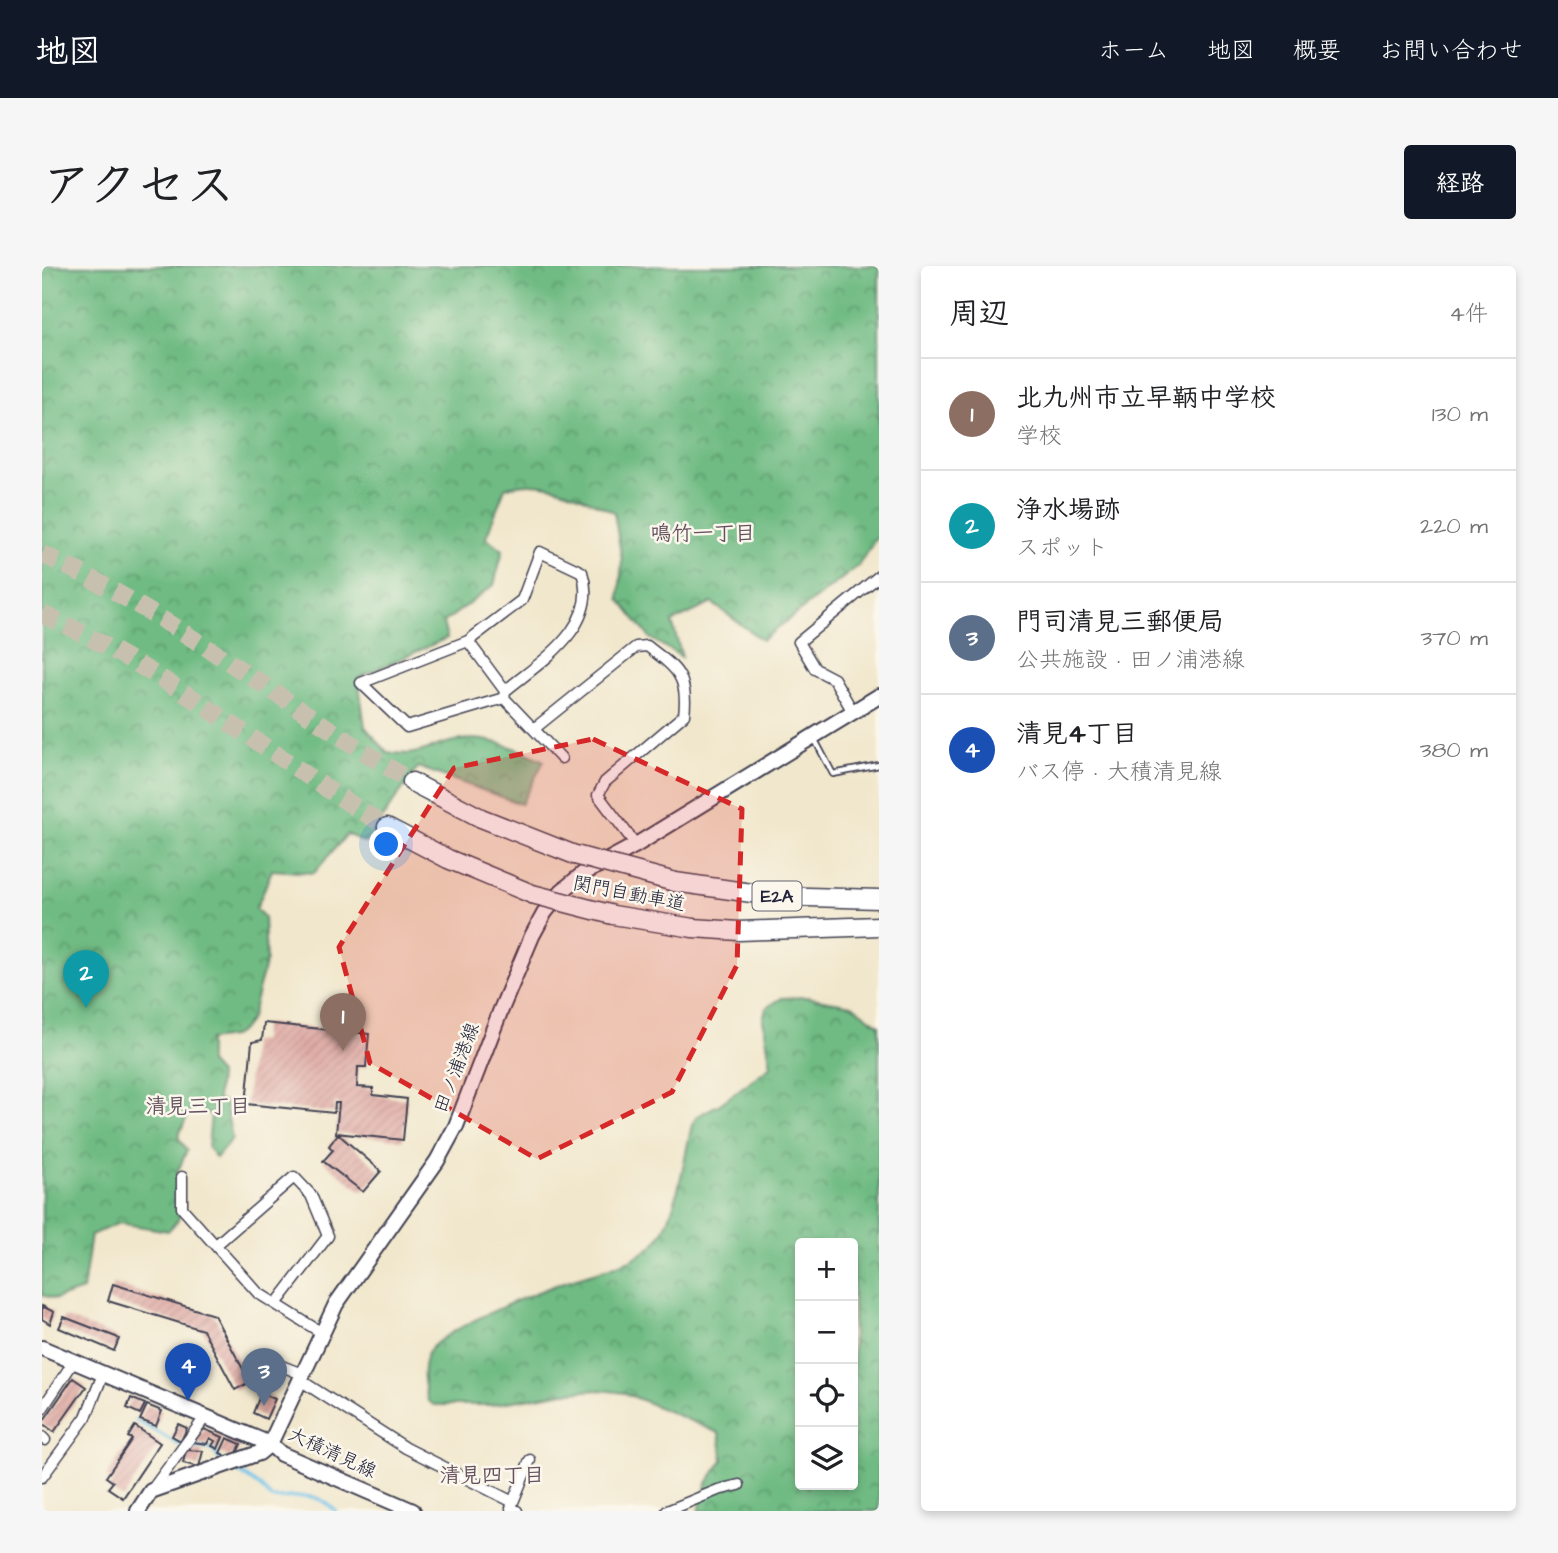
<!DOCTYPE html>
<html lang="ja">
<meta charset="utf-8">
<style>
body{margin:0;font-family:"Architects Daughter","Klee One",sans-serif;background:#f6f6f6;color:#202124}
.controls{position:absolute;right:21px;bottom:21px;display:grid;overflow:hidden;border-radius:7px;box-shadow:0 4px 10px #0003}
.controls button{width:63px;height:63px;display:grid;place-items:center;padding:0;border:0;border-bottom:2px solid #e0e0e0;background:#fff;color:#202124;font:35px sans-serif}
.you{position:absolute;left:345px;top:579px;width:24px;height:24px;margin:-18px;border:5px solid #fff;border-radius:50%;background:#1a73e8;box-shadow:0 0 0 10px #1a73e833}
.badge{display:grid;place-items:center;width:46px;height:46px;border-radius:50%;background:#111827;color:#fff;font-size:23px;font-weight:700}
.pin{position:absolute;translate:-50% -58px;filter:drop-shadow(0 2px 4px #0008)}
.pin::after{content:'';position:absolute;top:37px;width:24px;height:21px;background:inherit;clip-path:polygon(0 0,100% 0,50% 100%)}
.list{margin:0;padding:0;list-style:none}
h2{display:flex;justify-content:space-between;align-items:center;height:91px;margin:0;padding:0 28px;font-size:30px}
h2 small{font-size:23px;font-weight:400;color:#757577}
.list li{display:grid;grid-template-columns:46px 1fr auto;gap:21px;align-items:center;box-sizing:border-box;height:112px;padding:0 28px;border-top:2px solid #e0e0e0}
.list b{display:block;font-size:26px;white-space:nowrap}
.list p{margin:0;font-size:23px;white-space:nowrap;color:#757577}
.list em{font-size:23px;font-style:normal;color:#757577}
.icon{flex:none;width:38px;height:38px;fill:none;stroke:currentColor;stroke-width:2;stroke-linecap:round;stroke-linejoin:round}
.map{position:relative;flex:none;width:837px;height:1245px;overflow:hidden;border-radius:7px}
header{display:flex;align-items:center;gap:42px;box-sizing:border-box;height:98px;padding:0 35px;background:#111827;color:#fff}
header strong{font-size:33px}
nav{display:flex;gap:38px;margin-inline-start:auto;font-size:24px}
.intro{display:flex;align-items:center;justify-content:space-between;box-sizing:border-box;height:168px;padding:0 42px}
h1{margin:0;font-size:49px}
.button{padding:18px 32px;border-radius:7px;background:#111827;color:#fff;font-size:24px;font-weight:700}
main{display:flex;gap:42px;padding:0 42px}
aside{flex:1;background:#fff;border-radius:7px;box-shadow:0 4px 10px #0003}
.map>svg:first-child{display:block}
.forest{fill:url(#forest-crowns);stroke:#486e5f;stroke-width:2;fill-rule:evenodd}
.lines{fill:none;stroke-linecap:round;stroke-linejoin:round}
.stream{stroke:#6cc1e9;stroke-width:3.5}
.building{fill:url(#building-hatch)}
.motorway-tunnel{stroke:#c8c0af;stroke-width:18;stroke-dasharray:18 9;stroke-linecap:butt}
.service-casing{stroke:#414051;stroke-width:8}
.minor-casing{stroke:#414051;stroke-width:13}
.secondary-casing{stroke:#414051;stroke-width:18}
.motorway-casing{stroke:#414051;stroke-width:21}
.service{stroke:#fff;stroke-width:4.5}
.minor{stroke:#fff;stroke-width:10}
.secondary{stroke:#fff;stroke-width:14}
.motorway{stroke:#fff;stroke-width:18}
.motorway-bridge-casing{stroke:#414051;stroke-width:21;stroke-linecap:butt}
.motorway-bridge{stroke:#fff;stroke-width:18}
.marked{fill:#d62828;fill-opacity:0.2;stroke:#d62828;stroke-width:5;stroke-dasharray:14 9;stroke-linejoin:round}
.labels{text-anchor:middle;dominant-baseline:central;stroke-width:5;stroke-linejoin:round;paint-order:stroke}
.shield{fill:#fbf7ec;stroke:#636270;stroke-width:2}
.shield-label{font-size:18px;font-weight:bold;fill:#22223b}
.street-label{font-size:19px;fill:#22223b;stroke:#fbf7ec}
.neighbourhood-label{font-size:21px;font-weight:bold;fill:#64515f;stroke:#fbf7ec}
</style>
<header>
<strong>地図</strong>
<nav><a>ホーム</a><a>地図</a><a>概要</a><a>お問い合わせ</a></nav>
</header>
<div class="intro"><h1>アクセス</h1><a class="button">経路</a></div>
<main>
<div class="map">
<svg width="837" height="1245" viewBox="0 0 837 1245">
<defs>
<pattern id="forest-crowns" width="20" height="18" patternUnits="userSpaceOnUse" patternTransform="scale(1.75)"><rect width="20" height="18" fill="#6fbb83"/><path d="M2 6a3 3 0 1 1 6 0M12 15a3 3 0 1 1 6 0" fill="none" stroke="#5b986c"/></pattern>
<pattern id="building-hatch" width="6" height="6" patternUnits="userSpaceOnUse" patternTransform="scale(1.75)"><rect width="6" height="6" fill="#dea8a2"/><path d="M-1 1l2-2M0 6l6-6M5 7l2-2" fill="none" stroke="#be908c"/></pattern>
</defs>
<rect width="100%" height="100%" fill="#fbf7ec"/>
<filter id="ink" filterUnits="userSpaceOnUse"><feTurbulence type="fractalNoise" baseFrequency=".0143" numOctaves="2"/><feDisplacementMap in="SourceGraphic" scale="14" xChannelSelector="R" yChannelSelector="G"/><feConvolveMatrix kernelMatrix="1 2 1 2 8 2 1 2 1" color-interpolation-filters="sRGB"/></filter>
<filter id="wash" filterUnits="userSpaceOnUse"><feTurbulence type="fractalNoise" baseFrequency=".00686" numOctaves="4" result="noise"/><feDisplacementMap in="SourceGraphic" scale="28" xChannelSelector="R" yChannelSelector="G"/><feGaussianBlur stdDeviation="1.57" result="paint"/><feColorMatrix in="noise" values="0 0 0 0 0 0 0 0 0 0 0 0 0 0 0 0 0 1.4 0 .05"/><feComposite in="paint" operator="in"/></filter>
<g filter="url(#wash)">
<rect width="100%" height="100%" fill="#f1e7cc"/>
<path class="forest" d="M 0,0 L 837,0 L 837,268 L 816,300 L 720,374 L 670,337 L 630,356 L 640,391 L 608,372 L 577,333 L 580,294 L 572,246 C 535,230 504,209 463,222 L 444,272 L 461,284 L 452,319 L 401,357 L 405,372 L 316,412 L 323,461 L 345,486 C 378,492 383,481 413,475 C 443,468 475,482 502,495 L 479,538 L 376,501 L 323,577 L 305,568 L 272,607 L 230,604 L 214,643 L 222,651 L 224,694 L 209,752 L 199,765 L 189,771 L 167,774 L 167,797 L 177,808 L 175,834 L 183,836 L 190,873 L 174,892 L 166,881 L 169,848 L 148,844 L 136,871 L 145,884 L 135,907 L 137,953 L 126,965 L 77,957 L 49,969 L 41,1024 L 14,1033 L 0,1029 Z
M 764,731 L 810,739 L 837,759 L 837,1245 L 657,1245 L 665,1217 L 681,1194 L 677,1167 L 583,1127 L 559,1124 L 523,1126 L 449,1139 L 392,1139 L 386,1135 C 382,1120 379,1104 385,1088 C 394,1066 492,1027 517,1018 C 548,1006 584,1002 610,980 C 634,960 642,890 650,859 L 655,850 L 678,838 L 729,800 L 721,753 L 724,742 L 740,732 ZM 758,977 L 811,977 L 811,1219 L 758,1219 Z"/>
<g class="lines">
<path class="stream" d="M 94,1154 L 136,1178 L 170,1183 L 179,1195
M 189,1201 L 219,1221 L 229,1232 C 258,1234 269,1221 294,1245"/>
</g>
<g id="blocks">
<path class="building" d="M 222,757 L 327,768 L 324,801 L 316,801 L 315,821 L 331,822 L 331,829 L 365,833 L 361,874 L 294,867 L 297,837 L 293,837 L 292,847 L 204,838 L 210,776 L 220,774 Z
M 296,868 L 339,905 L 321,926 L 281,895 L 291,884 L 287,880 Z
M 71,1018 L 172,1049 L 208,1116 L 193,1124 L 161,1064 L 66,1035 Z
M 0,1040 L 12,1046 L 8,1058 L 0,1053 Z
M 22,1051 L 74,1071 L 77,1073 L 72,1085 L 17,1062 Z
M 31,1112 L 44,1121 L 12,1166 L 0,1157 Z
M 219,1127 L 233,1133 L 224,1153 L 211,1147 Z
M 89,1132 L 103,1138 L 98,1148 L 85,1142 Z
M 105,1139 L 120,1145 L 114,1160 L 98,1154 Z
M 136,1158 L 145,1162 L 139,1175 L 130,1170 Z
M 93,1160 L 118,1177 L 81,1232 L 66,1222 L 71,1216 L 64,1211 L 90,1173 L 86,1171 Z
M 162,1163 L 181,1171 L 176,1183 L 170,1180 L 173,1175 L 168,1172 L 165,1178 L 151,1176 Z
M 185,1172 L 199,1178 L 195,1187 L 186,1191 L 178,1187 Z
M 144,1184 L 161,1185 L 157,1201 L 141,1197 Z"/>
</g>
</g>
<g filter="url(#ink)">
<use href="#blocks" fill-opacity="0" stroke="#414051" stroke-width="2"/>
<g class="lines">
<path class="motorway-tunnel" d="M 0,288 C 132,350 246,440 370,516
M 0,348 C 124,404 229,490 345,561"/>
<defs>
<path id="service" d="M 773,474 L 791,508 L 837,499"/>
<path id="minor" d="M 426,375 L 463,425 L 462,432 L 519,492
M 462,432 L 365,461 L 319,417 L 426,375 L 480,334 L 498,286 L 540,306 C 558,361 499,395 463,425
M 811,446 L 792,413 L 773,403 L 757,376 L 837,310
M 493,462 L 594,381 L 605,380 C 634,402 647,410 642,449 L 563,516 L 556,529 L 594,579
M 140,911 L 140,942 L 216,1027 L 280,1067
M 174,979 L 252,911 L 269,929 L 286,970 L 234,1038
M 219,1092 L 260,1108
M 258,1114 L 364,1182 L 471,1236 L 469,1242 L 475,1245
M 0,1143 L 32,1095
M 0,1171 L 3,1174
M 0,1211 L 44,1151 L 61,1108
M 109,1225 L 164,1150
M 471,1236 L 488,1194
M 625,1245 L 676,1224 L 697,1219"/>
<path id="secondary" d="M 0,1082 L 228,1178 L 239,1188 L 371,1245
M 96,1245 L 109,1225 L 217,1187 L 228,1178 L 294,1038 L 395,895 L 414,860 L 458,746 L 490,670 L 503,646 L 520,625 L 542,607 L 594,579 L 837,430"/>
<path id="motorway" d="M 370,516 L 439,552 L 533,589
M 345,561 L 406,593 L 490,628
M 633,616 L 731,630 L 837,633
M 651,662 L 697,665 L 837,660"/>
</defs>
<use href="#service" class="service-casing"/>
<use href="#minor" class="minor-casing"/>
<use href="#secondary" class="secondary-casing"/>
<use href="#motorway" class="motorway-casing"/>
<use href="#service" class="service"/>
<use href="#minor" class="minor"/>
<use href="#secondary" class="secondary"/>
<use href="#motorway" class="motorway"/>
<defs>
<path id="motorway-bridge" d="M 533,589 L 633,616
M 490,628 L 571,649 L 651,662"/>
</defs>
<use href="#motorway-bridge" class="motorway-bridge-casing"/>
<use href="#motorway-bridge" class="motorway-bridge"/>
</g>
</g>
<path class="marked" d="M 551,473 L 700,543 L 695,699 L 630,826 L 495,893 L 328,797 L 297,681 L 412,502 Z"/>
<g class="labels">
<rect class="shield" x="710.5" y="615.5" width="49" height="29" rx="5"/>
<g class="shield-label">
<text x="735" y="630">E2A</text>
</g>
<g class="street-label">
<text transform="translate(587 628) rotate(11)">関門自動車道</text>
<text transform="translate(415 802) rotate(-69)">田ノ浦港線</text>
<text transform="translate(290 1187) rotate(25)">大積清見線</text>
</g>
<g class="neighbourhood-label">
<text x="661" y="267">鳴竹一丁目</text>
<text x="156" y="840">清見三丁目</text>
<text x="450" y="1209">清見四丁目</text>
</g>
</g>
</svg>
<div class="controls">
<button>+</button>
<button>−</button>
<button><svg class="icon" aria-label="locate" viewBox="0 0 24 24"><circle cx="12" cy="12" r="6"/><path d="M12 2v4M12 18v4M2 12h4M18 12h4"/></svg></button>
<button><svg class="icon" aria-label="layers" viewBox="0 0 24 24"><path d="M12 4l9 5-9 5-9-5zM3 14l9 5 9-5"/></svg></button>
</div>
<div class="you"></div>
<div class="pin badge" style="left:301px;top:785px;background:#8d6e63">1</div>
<div class="pin badge" style="left:44px;top:742px;background:#0f9aa8">2</div>
<div class="pin badge" style="left:222px;top:1140px;background:#5c6f8a">3</div>
<div class="pin badge" style="left:146px;top:1135px;background:#1a4fb4">4</div>
</div>
<aside>
<h2>周辺<small>4件</small></h2>
<ul class="list">
<li><span class="badge" style="background:#8d6e63">1</span><div><b>北九州市立早鞆中学校</b><p>学校</p></div><em>130 m</em></li>
<li><span class="badge" style="background:#0f9aa8">2</span><div><b>浄水場跡</b><p>スポット</p></div><em>220 m</em></li>
<li><span class="badge" style="background:#5c6f8a">3</span><div><b>門司清見三郵便局</b><p>公共施設 · 田ノ浦港線</p></div><em>370 m</em></li>
<li><span class="badge" style="background:#1a4fb4">4</span><div><b>清見4丁目</b><p>バス停 · 大積清見線</p></div><em>380 m</em></li>
</ul>
</aside>
</main>
